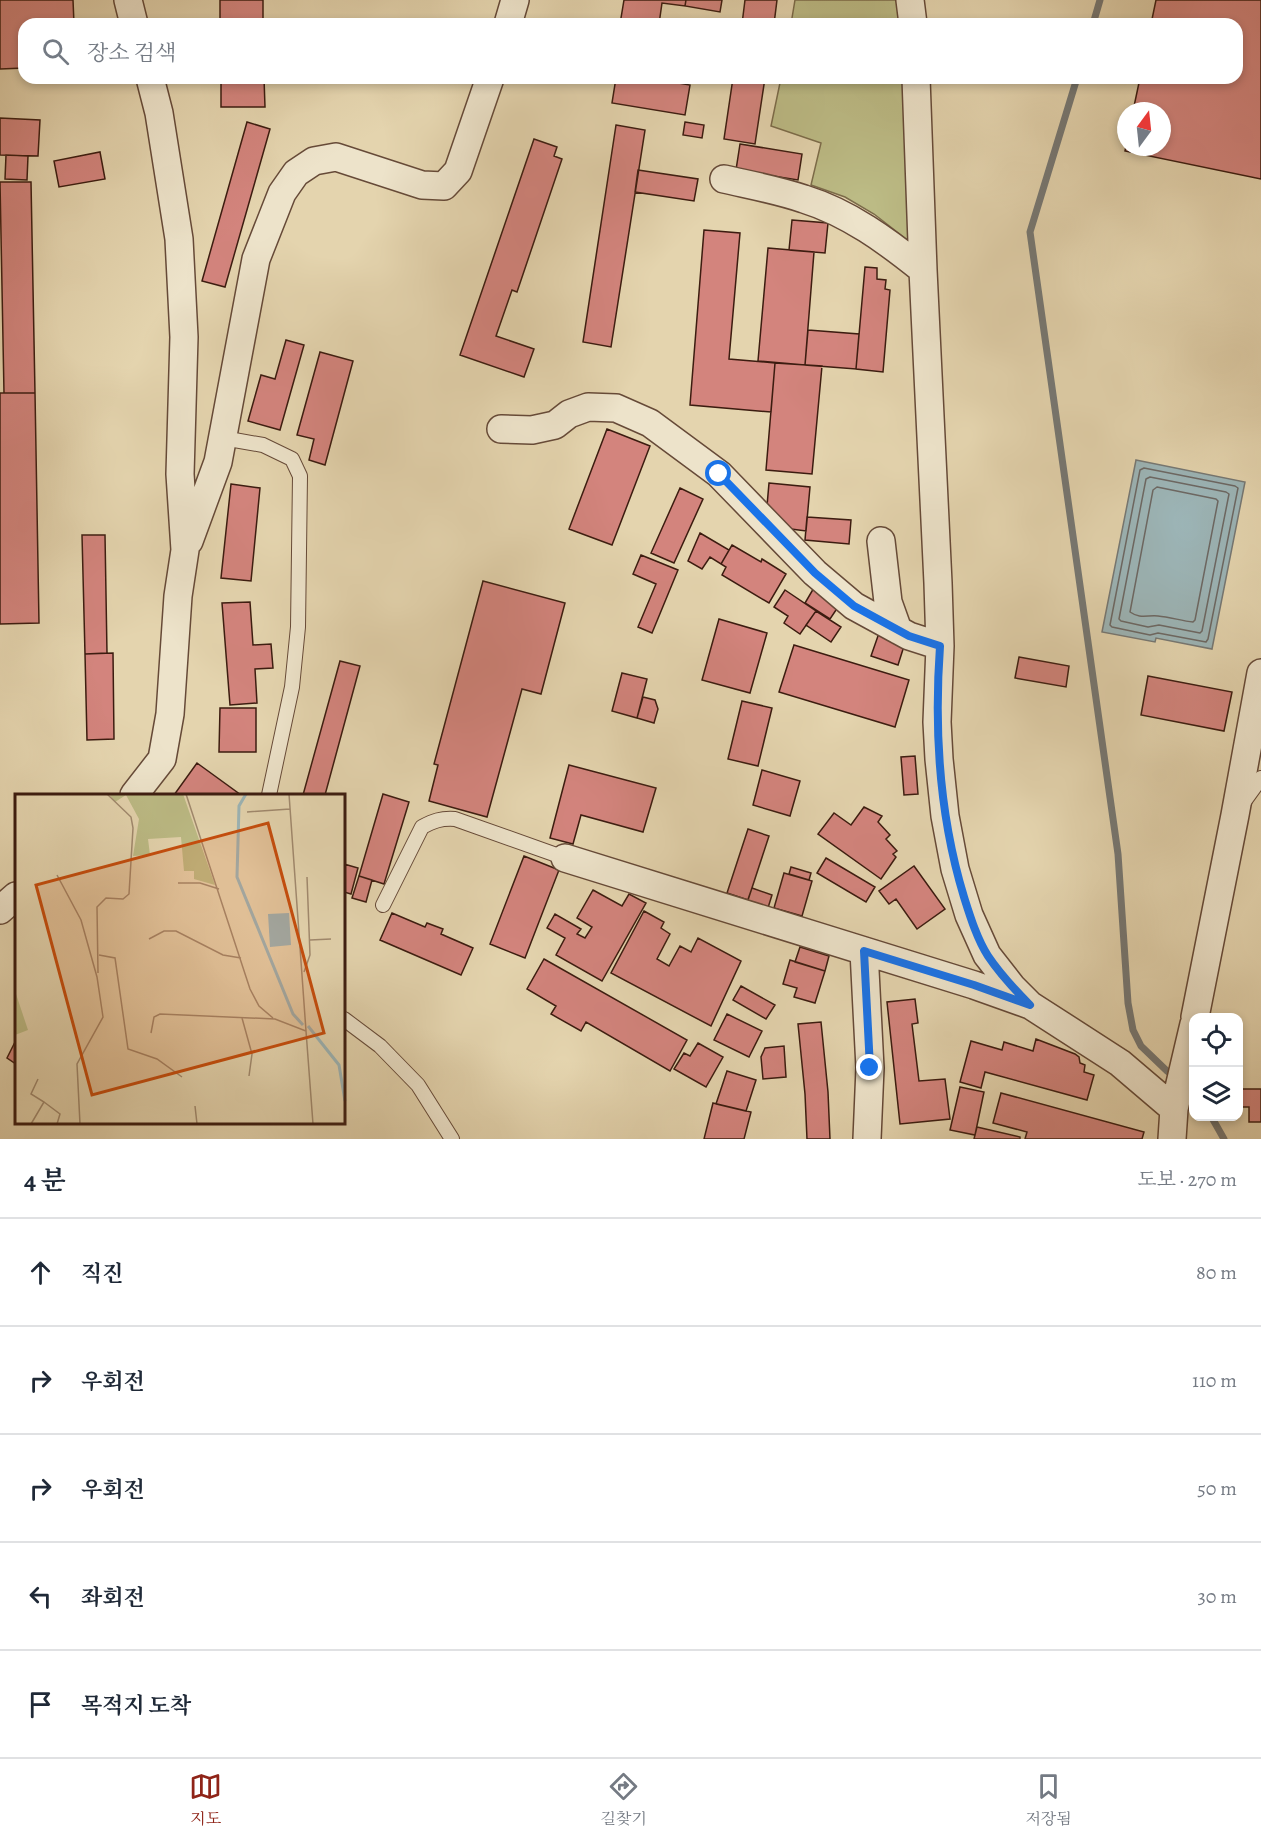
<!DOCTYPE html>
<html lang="ko">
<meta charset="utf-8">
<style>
body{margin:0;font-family:Alegreya,"Noto Serif KR",serif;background:#f6f6f7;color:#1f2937}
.controls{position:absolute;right:18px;bottom:18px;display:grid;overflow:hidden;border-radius:12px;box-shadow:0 3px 9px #0003}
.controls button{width:54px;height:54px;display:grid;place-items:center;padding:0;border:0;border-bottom:2px solid #e0e1e3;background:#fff;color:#1f2937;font:30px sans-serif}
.compass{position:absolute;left:1117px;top:102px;width:54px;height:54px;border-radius:50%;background:#fff;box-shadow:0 3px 9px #0003;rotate:15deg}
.stop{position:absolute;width:18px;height:18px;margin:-14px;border:4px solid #1a73e8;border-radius:50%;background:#fff}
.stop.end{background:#1a73e8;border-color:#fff;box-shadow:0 2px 6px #0008}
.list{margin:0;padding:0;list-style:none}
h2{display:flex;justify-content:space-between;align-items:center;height:78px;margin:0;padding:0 24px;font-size:26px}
h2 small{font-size:20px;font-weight:400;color:#747a83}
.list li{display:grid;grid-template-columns:39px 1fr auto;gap:18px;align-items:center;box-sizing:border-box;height:108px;padding:0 24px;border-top:2px solid #e0e1e3}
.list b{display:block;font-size:22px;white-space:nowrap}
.list em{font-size:20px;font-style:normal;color:#747a83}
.icon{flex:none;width:33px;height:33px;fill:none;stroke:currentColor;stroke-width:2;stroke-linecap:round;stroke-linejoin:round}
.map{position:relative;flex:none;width:1261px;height:1139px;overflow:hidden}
.search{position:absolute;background:#fff;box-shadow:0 3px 9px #0003;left:18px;right:18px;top:18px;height:66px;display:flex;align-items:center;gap:15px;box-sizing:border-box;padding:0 21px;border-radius:18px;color:#747a83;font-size:22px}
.sheet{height:618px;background:#fff}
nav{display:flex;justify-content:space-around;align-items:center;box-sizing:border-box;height:84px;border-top:2px solid #e0e1e3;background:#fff;font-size:16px;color:#747a83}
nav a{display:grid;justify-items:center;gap:3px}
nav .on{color:#8f2418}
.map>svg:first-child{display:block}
.green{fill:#bcbb85;stroke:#7c6c4a;stroke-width:1.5}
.water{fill:#9cb5b7;stroke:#767874;stroke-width:1.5}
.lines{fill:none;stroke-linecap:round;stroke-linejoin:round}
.shore{stroke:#6c6864;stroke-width:1.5}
.stream{stroke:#767874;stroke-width:7}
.building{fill:#d3847d;stroke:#3c1c10;stroke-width:1.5}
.lane-casing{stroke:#664a38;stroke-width:16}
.street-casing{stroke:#664a38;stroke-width:30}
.lane{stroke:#ede3ca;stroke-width:14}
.street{stroke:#ede3ca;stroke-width:27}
.route{stroke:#1a73e8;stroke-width:8}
.inset-river{fill:none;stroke:#9cb5b7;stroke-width:3}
.inset-road{fill:none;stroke:#a18a6f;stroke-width:1.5}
.view{fill:#c64d0d;fill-opacity:0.15;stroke:#c64d0d;stroke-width:3}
.inset-edge{fill:none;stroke:#3c1c10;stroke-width:3}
</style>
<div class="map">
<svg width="1261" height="1139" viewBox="0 0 1261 1139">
<rect width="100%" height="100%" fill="#e4d4ae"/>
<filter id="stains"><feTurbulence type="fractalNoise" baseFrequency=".00333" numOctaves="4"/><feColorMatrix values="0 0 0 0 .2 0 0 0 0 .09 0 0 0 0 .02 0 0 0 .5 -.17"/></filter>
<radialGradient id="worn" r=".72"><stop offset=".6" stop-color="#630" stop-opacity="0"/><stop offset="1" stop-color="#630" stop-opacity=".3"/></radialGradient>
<path class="green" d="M 795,0 L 897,0 L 900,24 L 791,24 Z
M 781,78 L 903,78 L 910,242 L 874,214 L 845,197 L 811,185 L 821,143 L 771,126 Z"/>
<path class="water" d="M 1136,460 L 1245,482 L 1212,649 L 1156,638 L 1155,642 L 1102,632 Z"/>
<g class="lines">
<path class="shore" d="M 1144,468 L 1235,486 L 1238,488 L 1208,639 L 1206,642 L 1158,633 L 1150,635 L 1112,627 L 1110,625 L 1140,470 Z
M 1150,477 L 1226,492 L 1229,494 L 1202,631 L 1200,633 L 1159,625 L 1148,627 L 1121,621 L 1119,619 L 1146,479 Z
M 1157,487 L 1216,499 L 1218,501 L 1195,620 L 1193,622 C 1182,621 1170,617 1158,616 C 1147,615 1140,619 1130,612 L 1153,490 Z"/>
<path class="stream" d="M 1093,24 L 1100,0
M 1077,78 L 1030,232 L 1118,854 L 1128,1003 L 1133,1030 L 1141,1046 L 1167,1071 L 1175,1077
M 1211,1116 L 1224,1139"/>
</g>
<path class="building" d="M 0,0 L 73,0 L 74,24 L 24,24 L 24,68 L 0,69 Z
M 220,0 L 263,0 L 263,24 L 220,24 Z
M 624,0 L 686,0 L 685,6 L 662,3 L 659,24 L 620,24 Z
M 686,0 L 722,0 L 720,12 L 685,6 Z
M 745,0 L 777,0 L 774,24 L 742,24 Z
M 1156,0 L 1261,0 L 1261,179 L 1125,151 L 1126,146 L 1162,147 L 1162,111 L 1133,111 L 1140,78 L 1237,78 L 1237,24 L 1151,24 Z
M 221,78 L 264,78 L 265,107 L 221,107 Z
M 616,78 L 650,78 L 690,85 L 685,115 L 612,103 Z
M 733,78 L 765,78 L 755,144 L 724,139 Z
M 0,118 L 40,120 L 38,156 L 0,155 Z
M 247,122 L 270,129 L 225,287 L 202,281 Z
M 685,122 L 704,125 L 702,138 L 683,135 Z
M 616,125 L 645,130 L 611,347 L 583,342 Z
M 534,139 L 557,147 L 554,156 L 562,159 L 517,292 L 512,290 L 496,336 L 534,349 L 524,377 L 460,355 Z
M 740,144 L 802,154 L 798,180 L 736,170 Z
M 100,152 L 105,179 L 59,187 L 54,161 Z
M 6,155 L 28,156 L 27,180 L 5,179 Z
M 638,170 L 698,179 L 694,201 L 635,192 Z
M 0,182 L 31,182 L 35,393 L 4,393 Z
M 792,220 L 828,223 L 825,253 L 789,250 Z
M 704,230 L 740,233 L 729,359 L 775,363 L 771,412 L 690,405 Z
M 768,248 L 814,252 L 805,365 L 758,361 Z
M 865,267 L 877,268 L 877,279 L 886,280 L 885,289 L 890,290 L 883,372 L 856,369 Z
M 808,330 L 859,334 L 856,369 L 805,365 Z
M 286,340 L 304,345 L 280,430 L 248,421 L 261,375 L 275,379 Z
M 320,352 L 353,361 L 325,465 L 309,460 L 314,439 L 297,435 Z
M 775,363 L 822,366 L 812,474 L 766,470 Z
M 0,393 L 35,393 L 39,623 L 0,624 Z
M 607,429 L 650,446 L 612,545 L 569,529 Z
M 769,483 L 810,487 L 806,531 L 791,529 L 767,506 Z
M 231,484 L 260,488 L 251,581 L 221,578 Z
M 680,488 L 703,499 L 674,563 L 651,553 Z
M 807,517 L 851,520 L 849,544 L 805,540 Z
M 700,533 L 729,550 L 721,564 L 710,557 L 702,569 L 688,561 Z
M 82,535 L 105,535 L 107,653 L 85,654 Z
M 732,545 L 761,562 L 762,559 L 786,574 L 769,603 L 722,575 L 726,567 L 721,564 Z
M 641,555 L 678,570 L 652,633 L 638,627 L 656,584 L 633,574 Z
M 483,581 L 565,603 L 541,694 L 522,689 L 487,817 L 429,801 L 438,765 L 434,764 Z
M 815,586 L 838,607 L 830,619 L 805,603 Z
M 785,590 L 816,611 L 800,634 L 784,623 L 788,616 L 774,607 Z
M 250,602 L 253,645 L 271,644 L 273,668 L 255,669 L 257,703 L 230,705 L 222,603 Z
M 816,611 L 841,627 L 831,642 L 806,625 Z
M 719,619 L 767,633 L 750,693 L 702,680 Z
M 879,633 L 904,646 L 898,665 L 871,656 Z
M 794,645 L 909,680 L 895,727 L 779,692 Z
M 113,653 L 114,739 L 87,740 L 85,654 Z
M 1019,657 L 1069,666 L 1066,687 L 1015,678 Z
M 340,661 L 360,666 L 325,795 L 303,795 Z
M 622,673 L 647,679 L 637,718 L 612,711 Z
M 1148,676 L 1232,692 L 1224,731 L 1141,715 Z
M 643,697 L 655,700 L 658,709 L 654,723 L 637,718 Z
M 742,701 L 772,708 L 758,766 L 728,759 Z
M 220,708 L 256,708 L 256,752 L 219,752 Z
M 915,756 L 918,794 L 904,795 L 901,757 Z
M 197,763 L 241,795 L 174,795 Z
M 569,765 L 656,788 L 643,832 L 581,815 L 573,844 L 550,838 Z
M 762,770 L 800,781 L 790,816 L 753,805 Z
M 383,794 L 409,802 L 384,884 L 359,876 Z
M 864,807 L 882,816 L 878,822 L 890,835 L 886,839 L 897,851 L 893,854 L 896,857 L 881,879 L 818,834 L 834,813 L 851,825 Z
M 748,829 L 769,836 L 748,900 L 727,893 Z
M 524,856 L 559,870 L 525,958 L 490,944 Z
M 826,858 L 875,887 L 866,902 L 817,873 Z
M 344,864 L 358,868 L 351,894 L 344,892 Z
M 914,866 L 945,909 L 917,929 L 896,899 L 889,904 L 879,891 Z
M 791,867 L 811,873 L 809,880 L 789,874 Z
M 784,873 L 812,881 L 802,916 L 774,908 Z
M 359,876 L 372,880 L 366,902 L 352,898 Z
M 752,888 L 772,895 L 767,911 L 746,905 Z
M 593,890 L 622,906 L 629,894 L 646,903 L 602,981 L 556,955 L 565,938 L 547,928 L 555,914 L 581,929 L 577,934 L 585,938 L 592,927 L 577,918 Z
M 644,911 L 664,922 L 661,928 L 670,934 L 657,959 L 669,966 L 680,946 L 691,952 L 698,938 L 741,961 L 711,1026 L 611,973 Z
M 392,913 L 425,927 L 427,923 L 443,929 L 441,934 L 473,948 L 461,975 L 380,940 Z
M 800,947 L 829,956 L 825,971 L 795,962 Z
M 544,959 L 687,1040 L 670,1071 L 586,1022 L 581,1031 L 551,1014 L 556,1006 L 527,989 Z
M 790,960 L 825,971 L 815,1003 L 794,997 L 797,988 L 783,984 Z
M 741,986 L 775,1005 L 766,1019 L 733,1000 Z
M 915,999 L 918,1023 L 912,1024 L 919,1081 L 945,1079 L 950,1119 L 900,1124 L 887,1002 Z
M 727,1014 L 762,1031 L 749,1057 L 714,1040 Z
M 821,1022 L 828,1092 L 830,1139 L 807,1139 L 805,1094 L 798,1024 Z
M 1036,1039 L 1075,1054 L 1079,1057 L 1080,1063 L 1085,1065 L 1084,1072 L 1094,1075 L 1087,1100 L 985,1072 L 981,1088 L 960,1082 L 971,1041 L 1002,1050 L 1004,1042 L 1033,1051 Z
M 16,1040 L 16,1064 L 7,1058 Z
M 698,1043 L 723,1057 L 706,1087 L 674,1069 L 684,1053 L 690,1056 Z
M 784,1046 L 786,1077 L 763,1079 L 761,1057 L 765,1048 Z
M 727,1071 L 756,1080 L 746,1111 L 716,1104 Z
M 960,1087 L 984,1092 L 975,1135 L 950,1130 Z
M 1238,1089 L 1261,1089 L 1261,1122 L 1249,1122 L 1249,1107 L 1238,1107 Z
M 1001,1093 L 1144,1132 L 1142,1139 L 1025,1139 L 1027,1132 L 993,1123 Z
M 713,1103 L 751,1112 L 744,1139 L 704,1139 Z
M 977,1127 L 1020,1137 L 1020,1139 L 974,1139 Z"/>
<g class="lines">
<defs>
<path id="lane" d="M 223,438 L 263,445 L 292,459 L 300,476 L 298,627 L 292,687 L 269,795
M 1243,803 L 1261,778
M 383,905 L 422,827 C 433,821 441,818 455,819 L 565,858
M 344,1019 L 380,1046 L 418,1085 L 452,1139"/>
<path id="street" d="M 128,0 L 134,24
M 910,0 L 913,24
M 508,24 L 515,0
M 916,78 L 923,270 L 938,583 L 940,646 L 937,722 L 939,759 L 945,816 L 955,869 L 969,915 L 987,955 L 1012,987 L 1030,1005
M 724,179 C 750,185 778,190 804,199 C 849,213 887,241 923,270
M 501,429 L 532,430 L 555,425 L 569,414 L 588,407 L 616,408 L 650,423 L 719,474 L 815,573 L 854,606 L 909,636 L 940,646
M 189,541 L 218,462 L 256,259 L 282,193 L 296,173 L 314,161 L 336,157 L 422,185 L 444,186 L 458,171 L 490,78
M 881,541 L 888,602 L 898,630
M 134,795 L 162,759 L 170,714 L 178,596 L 185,550 L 180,474 L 184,337 L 179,239 L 159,113 L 150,78
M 565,858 L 974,985 L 1030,1005 L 1120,1063 L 1174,1109 L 1172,1139
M 0,910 L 16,896
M 864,951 L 870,1068 L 867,1139
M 1195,1017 L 1235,815 L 1261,673
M 1174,1109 L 1194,1024"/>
</defs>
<use href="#lane" class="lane-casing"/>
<use href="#street" class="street-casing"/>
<use href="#lane" class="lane"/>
<use href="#street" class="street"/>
</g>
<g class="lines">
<path class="route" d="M 719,474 L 815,573 L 854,606 L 909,636 L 940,646 C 934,730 939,815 964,897 C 970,916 977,939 988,956 C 1000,974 1015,990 1030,1005 L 974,985 L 864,951 L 870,1068"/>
</g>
<g transform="translate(15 794)">
<rect width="330" height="330" fill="#e4d4ae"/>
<path d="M 94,0 L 168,0 L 200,91 L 179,85 L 179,77 L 169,77 L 166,43 L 133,45 L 135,61 L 118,62 L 124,25 L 111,1 L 100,8 ZM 0,197 L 13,236 L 0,241 Z" fill="#bcbb85"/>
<path d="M 274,119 L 276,151 L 255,153 L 253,120 Z" fill="#9cb5b7"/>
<path class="inset-river" d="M 231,0 L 224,12 L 222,83 L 278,220 L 288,231M 293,232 L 324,271 L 330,307"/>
<path class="inset-road" d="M 171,0 L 235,195 L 244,212 L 258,224M 274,0 L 291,237M 232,18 L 275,15M 42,81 L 66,126 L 82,183 L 88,223 L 62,270 L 65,330M 163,89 L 185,89 L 204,95M 134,145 L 149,137 L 161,137 L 208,161 L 226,164M 295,146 L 316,145M 84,161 L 100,164 L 113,255 L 142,265 L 167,283M 289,178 L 295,161 L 292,83M 83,179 L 82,113 L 91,104 L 108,105 L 114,100 L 118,34 L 116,23 L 92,0M 227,224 L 237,260 L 234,282M 136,239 L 139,223 L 145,220 L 260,225 L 291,237 L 298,330M 29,308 L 45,320 L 42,330M 180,312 L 182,330M 16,330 L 29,308 L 16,300 L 23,285"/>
<path class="view" d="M 253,29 L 309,239 L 77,301 L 21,91 Z"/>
<rect width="330" height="330" class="inset-edge"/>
</g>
<rect width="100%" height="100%" filter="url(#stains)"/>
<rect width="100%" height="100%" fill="url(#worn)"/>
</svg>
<div class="controls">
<button><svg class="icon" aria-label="locate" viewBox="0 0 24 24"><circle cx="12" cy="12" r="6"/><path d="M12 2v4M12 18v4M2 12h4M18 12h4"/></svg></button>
<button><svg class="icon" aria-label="layers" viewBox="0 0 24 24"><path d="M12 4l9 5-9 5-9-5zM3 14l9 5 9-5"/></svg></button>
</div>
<svg class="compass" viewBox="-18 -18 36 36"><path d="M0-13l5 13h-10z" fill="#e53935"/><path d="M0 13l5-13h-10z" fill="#747a83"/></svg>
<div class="stop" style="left:719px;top:474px"></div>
<div class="stop end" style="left:870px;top:1068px"></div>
<div class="search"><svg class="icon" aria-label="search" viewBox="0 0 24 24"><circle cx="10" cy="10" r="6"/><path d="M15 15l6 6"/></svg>장소 검색</div>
</div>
<section class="sheet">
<h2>4 분<small>도보 · 270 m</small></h2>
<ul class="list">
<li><svg class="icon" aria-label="ahead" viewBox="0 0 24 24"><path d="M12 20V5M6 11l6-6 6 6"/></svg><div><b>직진</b></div><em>80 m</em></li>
<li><svg class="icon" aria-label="right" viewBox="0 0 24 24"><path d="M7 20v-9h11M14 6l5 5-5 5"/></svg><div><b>우회전</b></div><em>110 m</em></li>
<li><svg class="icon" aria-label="right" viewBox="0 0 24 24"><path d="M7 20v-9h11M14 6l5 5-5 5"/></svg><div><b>우회전</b></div><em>50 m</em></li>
<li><svg class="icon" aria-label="left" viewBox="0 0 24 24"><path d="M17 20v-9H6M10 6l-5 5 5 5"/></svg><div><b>좌회전</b></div><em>30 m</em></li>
<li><svg class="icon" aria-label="arrive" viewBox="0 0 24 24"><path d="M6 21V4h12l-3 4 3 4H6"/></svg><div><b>목적지 도착</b></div></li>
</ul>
</section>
<nav>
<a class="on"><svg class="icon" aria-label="map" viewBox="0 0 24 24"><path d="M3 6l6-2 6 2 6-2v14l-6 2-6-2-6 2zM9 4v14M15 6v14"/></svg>지도</a>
<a><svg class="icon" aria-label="directions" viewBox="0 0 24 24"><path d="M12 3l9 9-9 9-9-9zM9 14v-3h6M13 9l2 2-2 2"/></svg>길찾기</a>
<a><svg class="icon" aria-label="saved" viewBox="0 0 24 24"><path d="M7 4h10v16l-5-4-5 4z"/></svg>저장됨</a>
</nav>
